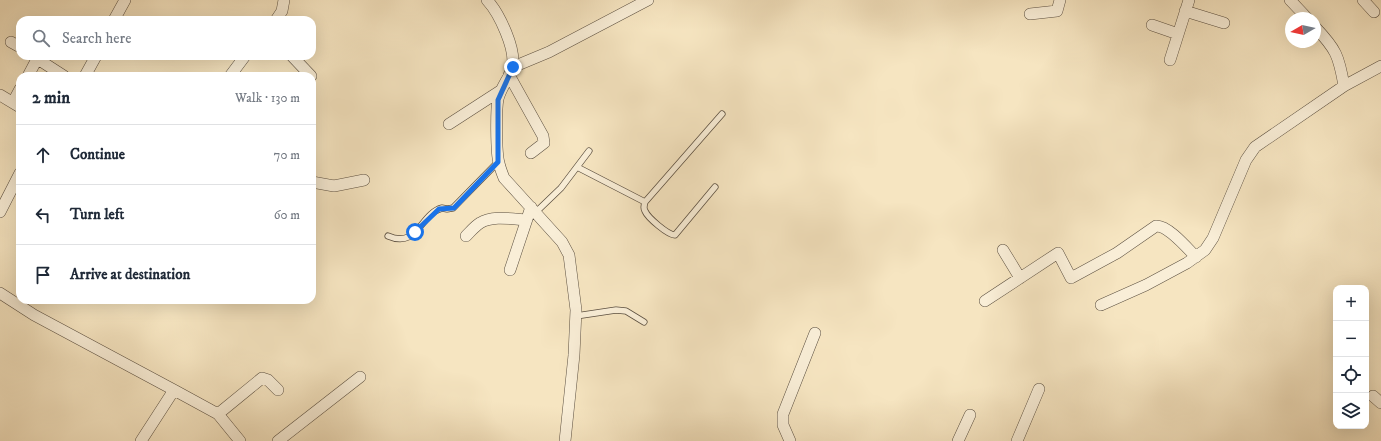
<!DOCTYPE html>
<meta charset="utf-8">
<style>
body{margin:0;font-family:"IM FELL DW Pica",serif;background:#f2f2f3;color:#1f2937}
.controls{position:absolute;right:12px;bottom:12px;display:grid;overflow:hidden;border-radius:8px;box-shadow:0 4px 16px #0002}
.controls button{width:36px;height:36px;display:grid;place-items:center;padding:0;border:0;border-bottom:1px solid #e0e1e3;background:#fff;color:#1f2937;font:20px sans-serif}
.compass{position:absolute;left:1285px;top:12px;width:36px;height:36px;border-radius:50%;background:#fff;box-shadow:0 4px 16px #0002;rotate:261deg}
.stop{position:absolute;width:12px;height:12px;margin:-9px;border:3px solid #1a73e8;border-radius:50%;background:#fff}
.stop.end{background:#1a73e8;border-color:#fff;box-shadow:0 1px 4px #0008}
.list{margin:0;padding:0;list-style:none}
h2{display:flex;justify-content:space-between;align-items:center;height:52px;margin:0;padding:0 16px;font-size:17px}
h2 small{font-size:13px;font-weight:400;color:#747a83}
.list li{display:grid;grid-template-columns:26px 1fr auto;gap:12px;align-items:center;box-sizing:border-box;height:60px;padding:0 16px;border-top:1px solid #e0e1e3}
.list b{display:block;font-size:15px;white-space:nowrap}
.list em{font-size:13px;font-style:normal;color:#747a83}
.icon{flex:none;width:22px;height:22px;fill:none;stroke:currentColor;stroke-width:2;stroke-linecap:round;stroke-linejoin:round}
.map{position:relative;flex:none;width:1381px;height:441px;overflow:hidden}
.search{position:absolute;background:#fff;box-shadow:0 4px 16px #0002;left:16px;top:16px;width:300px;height:44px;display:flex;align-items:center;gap:10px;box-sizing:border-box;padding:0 14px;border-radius:12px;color:#747a83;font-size:15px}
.panel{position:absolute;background:#fff;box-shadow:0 4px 16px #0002;left:16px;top:72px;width:300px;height:232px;border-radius:12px}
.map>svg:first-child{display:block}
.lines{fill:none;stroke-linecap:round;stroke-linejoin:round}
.service-casing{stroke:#5b4f40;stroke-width:7}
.minor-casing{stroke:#5b4f40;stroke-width:12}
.service{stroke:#f9eed7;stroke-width:5.5}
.minor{stroke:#f9eed7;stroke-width:11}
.route{stroke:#1a73e8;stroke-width:5}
</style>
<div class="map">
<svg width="1381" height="441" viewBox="0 0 1381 441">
<rect width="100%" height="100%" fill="#f6e5c1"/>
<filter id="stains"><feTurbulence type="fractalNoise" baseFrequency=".005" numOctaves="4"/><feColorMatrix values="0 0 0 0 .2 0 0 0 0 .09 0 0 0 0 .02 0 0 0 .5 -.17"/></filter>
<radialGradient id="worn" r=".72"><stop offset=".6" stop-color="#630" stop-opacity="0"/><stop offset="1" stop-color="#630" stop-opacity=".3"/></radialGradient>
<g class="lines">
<defs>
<path id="service" d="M 577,167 L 645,202 L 722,114
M 645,202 C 644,205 643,208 645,211 C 648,218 668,235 675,235 L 715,187
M 536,212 L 561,188 L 589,151
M 388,236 C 418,249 420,214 442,208 L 447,209 L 453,208 L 498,162
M 576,316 L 616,310 L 626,311 L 644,322"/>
<path id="minor" d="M 487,0 C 499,13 517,50 512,68 C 509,79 501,87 498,99 C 496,109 496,153 499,163 C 500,168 502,173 504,178 L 562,242 L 569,255 L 576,310 L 574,355 L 565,441
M 1290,0 L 1307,18
M 1363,0 L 1374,12
M 1185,11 L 1224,23
M 1030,14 L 1057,11 L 1060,0
M 114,20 L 125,0
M 276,20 L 282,11 L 284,0
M 1152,25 L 1178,34
M 1315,27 C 1336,49 1339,56 1344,86
M 11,42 L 20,47
M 33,56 L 64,76
M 292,56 L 311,76
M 1170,60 L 1189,0
M 513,67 L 549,52 L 648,0
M 509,75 L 543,136 L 544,143 L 531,153
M 28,76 L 37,59
M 85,76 L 96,56
M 230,76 L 245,56
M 0,95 L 20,107
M 13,102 L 20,89
M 449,124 L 500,91
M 312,182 L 334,186 L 364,180
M 0,212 L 20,173
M 466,236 C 470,232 475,226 480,223 C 492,215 512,219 526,220
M 1003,250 L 1020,278
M 510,270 L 531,207
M 0,293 L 34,315 L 174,390 L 141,441
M 985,301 L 1058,253 L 1071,278 L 1117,253 L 1156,226 C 1168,225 1188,249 1196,257
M 1101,305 L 1146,285 L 1187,263 L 1205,250 L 1213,238 L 1246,160 L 1255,147 L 1344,86 L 1381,66
M 174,390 L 218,414 L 240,441
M 1373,396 L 1381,403
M 218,414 L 262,378 L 268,380 L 278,390
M 278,441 L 360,377
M 790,441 L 783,425 L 783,414 L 815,333
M 958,441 L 970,415
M 1017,441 L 1039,389"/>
</defs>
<use href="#service" class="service-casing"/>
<use href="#minor" class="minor-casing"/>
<use href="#service" class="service"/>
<use href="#minor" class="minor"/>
</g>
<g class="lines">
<path class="route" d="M 415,232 L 439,209 L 454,208 L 498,162 L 498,100 L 513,67"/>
</g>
<rect width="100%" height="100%" filter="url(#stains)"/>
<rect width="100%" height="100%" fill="url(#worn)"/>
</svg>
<div class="controls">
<button>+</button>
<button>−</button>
<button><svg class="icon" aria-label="locate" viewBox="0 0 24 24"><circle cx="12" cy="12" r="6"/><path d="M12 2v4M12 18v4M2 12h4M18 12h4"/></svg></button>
<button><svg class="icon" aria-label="layers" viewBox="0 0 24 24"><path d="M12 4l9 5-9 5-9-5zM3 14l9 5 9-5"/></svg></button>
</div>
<svg class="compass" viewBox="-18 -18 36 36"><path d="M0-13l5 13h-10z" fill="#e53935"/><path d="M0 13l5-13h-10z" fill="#747a83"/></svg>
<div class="stop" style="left:415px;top:232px"></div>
<div class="stop end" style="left:513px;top:67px"></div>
<div class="search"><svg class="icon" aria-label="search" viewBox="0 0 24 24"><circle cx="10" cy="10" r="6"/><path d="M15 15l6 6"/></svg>Search here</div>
<section class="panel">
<h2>2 min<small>Walk · 130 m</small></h2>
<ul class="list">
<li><svg class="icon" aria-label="ahead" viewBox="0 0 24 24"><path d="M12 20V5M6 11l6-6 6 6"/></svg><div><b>Continue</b></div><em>70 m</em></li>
<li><svg class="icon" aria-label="left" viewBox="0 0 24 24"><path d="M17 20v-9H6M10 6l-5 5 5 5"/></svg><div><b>Turn left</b></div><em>60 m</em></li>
<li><svg class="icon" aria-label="arrive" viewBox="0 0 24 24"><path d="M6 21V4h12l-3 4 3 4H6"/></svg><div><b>Arrive at destination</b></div></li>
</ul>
</section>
</div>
